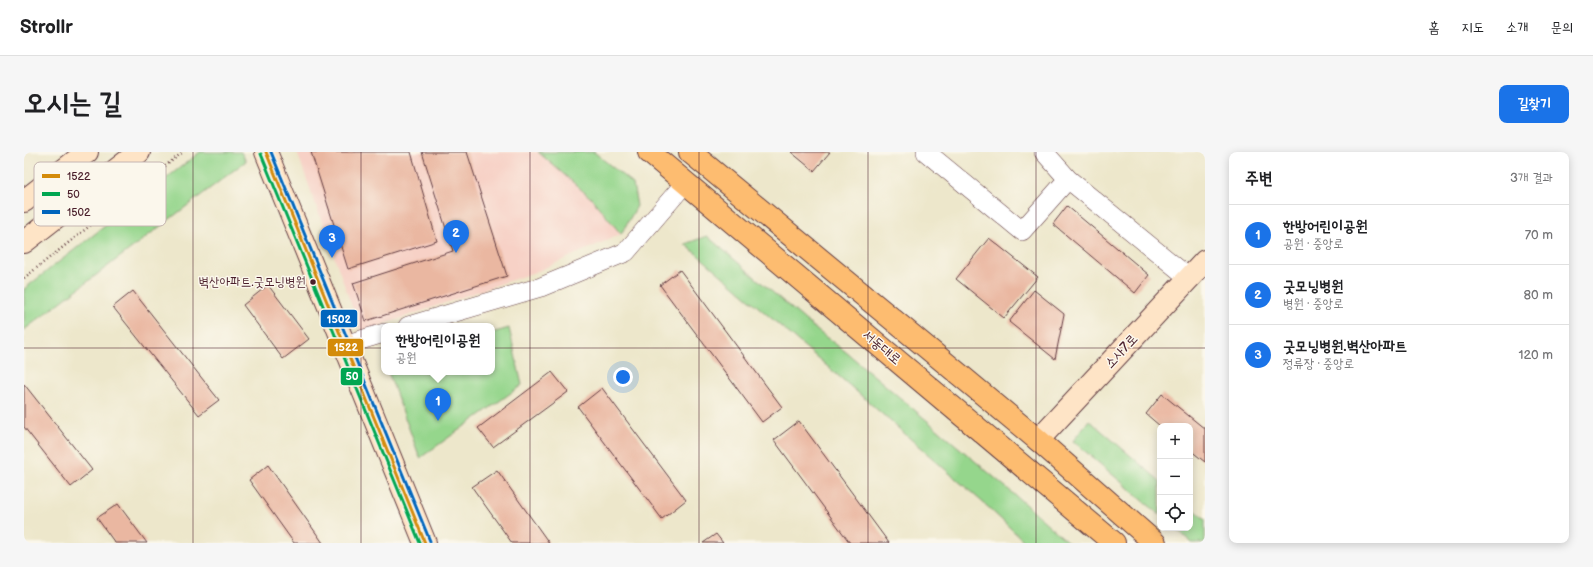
<!DOCTYPE html>
<html lang="ko">
<meta charset="utf-8">
<style>
body{margin:0;font-family:"Balsamiq Sans","Poor Story",sans-serif;background:#f6f6f6;color:#202124}
.controls{position:absolute;right:12px;bottom:12px;display:grid;overflow:hidden;border-radius:8px;box-shadow:0 2px 10px #0003}
.controls button{width:36px;height:36px;display:grid;place-items:center;padding:0;border:0;border-bottom:1px solid #e0e0e0;background:#fff;color:#202124;font:20px sans-serif}
.you{position:absolute;left:599px;top:225px;width:14px;height:14px;margin:-10px;border:3px solid #fff;border-radius:50%;background:#1a73e8;box-shadow:0 0 0 6px #1a73e833}
.badge{display:grid;place-items:center;width:26px;height:26px;border-radius:50%;background:#1a73e8;color:#fff;font-size:13px;font-weight:700}
.pin{position:absolute;translate:-50% -33px;filter:drop-shadow(0 1px 2px #0008)}
.pin::after{content:'';position:absolute;top:21px;width:14px;height:12px;background:inherit;clip-path:polygon(0 0,100% 0,50% 100%)}
.popup{position:absolute;left:357px;top:171px;width:114px;height:52px;box-sizing:border-box;display:grid;place-content:center;border-radius:8px;background:#fff;filter:drop-shadow(0 1px 3px #0005);font-size:13px;white-space:nowrap;color:#757577}
.popup b{font-size:15px;color:#202124}
.popup::after{content:'';position:absolute;left:50%;top:100%;margin-left:-8px;border:8px solid transparent;border-top-color:#fff}
.list{margin:0;padding:0;list-style:none}
h2{display:flex;justify-content:space-between;align-items:center;height:52px;margin:0;padding:0 16px;font-size:17px}
h2 small{font-size:13px;font-weight:400;color:#757577}
.list li{display:grid;grid-template-columns:26px 1fr auto;gap:12px;align-items:center;box-sizing:border-box;height:60px;padding:0 16px;border-top:1px solid #e0e0e0}
.list b{display:block;font-size:15px;white-space:nowrap}
.list p{margin:0;font-size:13px;white-space:nowrap;color:#757577}
.list em{font-size:13px;font-style:normal;color:#757577}
.icon{flex:none;width:22px;height:22px;fill:none;stroke:currentColor;stroke-width:2;stroke-linecap:round;stroke-linejoin:round}
.map{position:relative;flex:none;width:1181px;height:391px;overflow:hidden;border-radius:8px}
header{display:flex;align-items:center;gap:24px;box-sizing:border-box;height:56px;padding:0 20px;background:#fff;border-bottom:1px solid #e0e0e0}
header strong{font-size:19px}
nav{display:flex;gap:22px;margin-inline-start:auto;font-size:14px}
.intro{display:flex;align-items:center;justify-content:space-between;box-sizing:border-box;height:96px;padding:0 24px}
h1{margin:0;font-size:28px}
.button{padding:10px 18px;border-radius:8px;background:#1a73e8;color:#fff;font-size:14px;font-weight:700}
main{display:flex;gap:24px;padding:0 24px}
aside{flex:1;background:#fff;border-radius:8px;box-shadow:0 2px 10px #0003}
.map>svg:first-child{display:block}
.built{fill:#f7d1c6}
.green{fill:#95d68c;stroke:#707a5c}
.building{fill:#eab7a1}
.lines{fill:none;stroke-linecap:round;stroke-linejoin:round}
.street-casing{stroke:#623d43;stroke-width:20}
.secondary-casing{stroke:#623d43;stroke-width:24}
.primary-casing{stroke:#623d43;stroke-width:24}
.path{stroke:#623d43;stroke-width:2.5;stroke-dasharray:1 3;stroke-linecap:butt}
.street{stroke:#fff;stroke-width:19}
.secondary{stroke:#fee4c6;stroke-width:22}
.primary{stroke:#fdbc70;stroke-width:22}
.bus-1-casing{stroke:#fbf7ec;stroke-width:6}
.bus-2-casing{stroke:#fbf7ec;stroke-width:6}
.bus-3-casing{stroke:#fbf7ec;stroke-width:6}
.bus-1{stroke:#d48b09;stroke-width:3}
.bus-2{stroke:#00a651;stroke-width:3}
.bus-3{stroke:#0065bd;stroke-width:3}
.grid{fill:none;stroke:#4a1f2b;stroke-width:1;stroke-opacity:0.55}
.bus-dot{fill:#4a1f2b;stroke:#fbf7ec;stroke-width:1.5}
.labels{text-anchor:middle;dominant-baseline:central;stroke-width:3;stroke-linejoin:round;paint-order:stroke}
.bus-label{font-size:13px;fill:#4a1f2b;stroke:#fbf7ec;text-anchor:end}
.street-label{font-size:14px;fill:#4a1f2b;stroke:#fbf7ec}
.key{fill:#fbf7ec;stroke:#c6b6b2;stroke-width:1}
.key-label{font-size:11px;fill:#4a1f2b}
.line-badge{stroke:#fbf7ec;stroke-width:1.5}
.badge-label{font-size:11px;text-anchor:middle;font-weight:bold;fill:#fff}
</style>
<header>
<strong>Strollr</strong>
<nav><a>홈</a><a>지도</a><a>소개</a><a>문의</a></nav>
</header>
<div class="intro"><h1>오시는 길</h1><a class="button">길찾기</a></div>
<main>
<div class="map">
<svg width="1181" height="391" viewBox="0 0 1181 391">
<rect width="100%" height="100%" fill="#fbf7ec"/>
<filter id="ink" filterUnits="userSpaceOnUse"><feTurbulence type="fractalNoise" baseFrequency=".025" numOctaves="2"/><feDisplacementMap in="SourceGraphic" scale="8" xChannelSelector="R" yChannelSelector="G"/><feConvolveMatrix kernelMatrix="1 2 1 2 8 2 1 2 1" color-interpolation-filters="sRGB"/></filter>
<filter id="wash" filterUnits="userSpaceOnUse"><feTurbulence type="fractalNoise" baseFrequency=".012" numOctaves="4" result="noise"/><feDisplacementMap in="SourceGraphic" scale="16" xChannelSelector="R" yChannelSelector="G"/><feGaussianBlur stdDeviation="0.9" result="paint"/><feColorMatrix in="noise" values="0 0 0 0 0 0 0 0 0 0 0 0 0 0 0 0 0 1.4 0 .05"/><feComposite in="paint" operator="in"/></filter>
<g filter="url(#wash)">
<rect width="100%" height="100%" fill="#ede7cb"/>
<path class="built" d="M 273,0 L 514,0 L 567,46 L 597,82 L 514,119 L 337,180 Z"/>
<path class="green" d="M 176,0 L 217,0 L 222,9 L 0,178 L 0,137 Z
M 514,0 L 570,0 L 609,32 L 613,54 L 597,82 L 567,46 Z
M 683,84 L 795,180 L 822,200 L 984,337 L 1045,391 L 1002,391 L 964,355 L 832,239 L 661,92 Z
M 485,176 L 498,233 L 396,306 L 364,220 L 468,220 L 468,181 Z
M 1065,268 L 1136,329 L 1136,363 L 1049,289 Z
M 1166,354 L 1181,367 L 1181,391 L 1168,391 L 1151,376 L 1166,376 Z"/>
<g id="blocks">
<path class="building" d="M 287,0 L 387,0 L 413,89 L 324,117 Z
M 398,0 L 443,0 L 483,124 L 342,169 L 329,131 L 429,99 Z
M 767,0 L 806,0 L 790,19 Z
M 1043,54 L 1125,123 L 1111,141 L 1029,72 Z
M 965,86 L 1014,125 L 980,166 L 932,127 Z
M 656,118 L 758,255 L 738,270 L 636,133 Z
M 244,133 L 285,187 L 259,207 L 219,153 Z
M 1010,138 L 1040,162 L 1031,207 L 985,170 Z
M 109,139 L 195,248 L 175,263 L 89,155 Z
M 528,220 L 544,240 L 469,295 L 454,276 Z
M 0,232 L 68,318 L 47,335 L 0,275 Z
M 578,236 L 662,348 L 638,367 L 554,255 Z
M 1138,242 L 1181,277 L 1181,310 L 1166,298 L 1166,274 L 1136,274 L 1122,262 Z
M 775,269 L 865,391 L 826,391 L 750,288 Z
M 244,313 L 299,391 L 270,391 L 225,328 Z
M 473,318 L 525,391 L 488,391 L 448,335 Z
M 94,352 L 123,391 L 91,391 L 73,366 Z
M 692,382 L 699,391 L 679,391 Z"/>
</g>
</g>
<g filter="url(#ink)">
<use href="#blocks" fill-opacity="0" stroke="#623d43" stroke-width="1"/>
<g class="lines">
<defs>
<path id="street" d="M 902,0 L 998,79 L 1044,27
M 1020,0 L 1044,27 L 1165,126
M 384,174 L 517,135 L 602,100 L 662,30
M 320,193 L 360,181"/>
<path id="secondary" d="M 242,0 L 401,391
M 0,49 L 63,0
M 0,90 L 115,0
M 1014,288 L 1181,109"/>
<path id="primary" d="M 625,0 L 1090,391
M 666,0 L 936,223 L 1014,288 L 1131,391"/>
</defs>
<use href="#street" class="street-casing"/>
<use href="#secondary" class="secondary-casing"/>
<use href="#primary" class="primary-casing"/>
<path class="path" d="M 0,126 L 159,0"/>
<use href="#street" class="street"/>
<use href="#secondary" class="secondary"/>
<use href="#primary" class="primary"/>
<defs>
<path id="bus-1" d="M 242,0 L 401,391"/>
<path id="bus-2" d="M 237,2 L 396,391"/>
<path id="bus-3" d="M 247,0 L 406,389"/>
</defs>
<use href="#bus-1" class="bus-1-casing"/>
<use href="#bus-2" class="bus-2-casing"/>
<use href="#bus-3" class="bus-3-casing"/>
<use href="#bus-1" class="bus-1"/>
<use href="#bus-2" class="bus-2"/>
<use href="#bus-3" class="bus-3"/>
</g>
</g>
<path class="grid" d="M 169,0 L 169,391M 337,0 L 337,391M 506,0 L 506,391M 675,0 L 675,391M 844,0 L 844,391M 1012,0 L 1012,391M 0,196 L 1181,196"/>
<circle class="bus-dot" cx="289" cy="130" r="3.5"/>
<g class="labels">
<g class="bus-label">
<text x="282" y="130">벽산아파트.굿모닝병원</text>
</g>
<g class="street-label">
<text transform="translate(858 195) rotate(40)">서동대로</text>
<text transform="translate(1097 199) rotate(-47)">소사7로</text>
</g>
</g>
<rect x="10" y="10" width="132" height="64" rx="6" class="key"/>
<rect x="18" y="22" width="18" height="4" fill="#d48b09"/>
<rect x="18" y="40" width="18" height="4" fill="#00a651"/>
<rect x="18" y="58" width="18" height="4" fill="#0065bd"/>
<g class="key-label">
<text x="43" y="28">1522</text>
<text x="43" y="46">50</text>
<text x="43" y="64">1502</text>
</g>
<g class="line-badge">
<rect x="296" y="157" width="38" height="19" rx="4" fill="#0065bd"/>
<rect x="303" y="186" width="37" height="19" rx="4" fill="#d48b09"/>
<rect x="316" y="215" width="23" height="19" rx="4" fill="#00a651"/>
</g>
<g class="badge-label">
<text x="315" y="171">1502</text>
<text x="322" y="199">1522</text>
<text x="328" y="228">50</text>
</g>
</svg>
<div class="controls">
<button>+</button>
<button>−</button>
<button><svg class="icon" aria-label="locate" viewBox="0 0 24 24"><circle cx="12" cy="12" r="6"/><path d="M12 2v4M12 18v4M2 12h4M18 12h4"/></svg></button>
</div>
<div class="you"></div>
<div class="pin badge" style="left:414px;top:269px">1</div>
<div class="popup"><b>한방어린이공원</b>공원</div>
<div class="pin badge" style="left:432px;top:101px">2</div>
<div class="pin badge" style="left:308px;top:106px">3</div>
</div>
<aside>
<h2>주변<small>3개 결과</small></h2>
<ul class="list">
<li><span class="badge">1</span><div><b>한방어린이공원</b><p>공원 · 중앙로</p></div><em>70 m</em></li>
<li><span class="badge">2</span><div><b>굿모닝병원</b><p>병원 · 중앙로</p></div><em>80 m</em></li>
<li><span class="badge">3</span><div><b>굿모닝병원.벽산아파트</b><p>정류장 · 중앙로</p></div><em>120 m</em></li>
</ul>
</aside>
</main>
